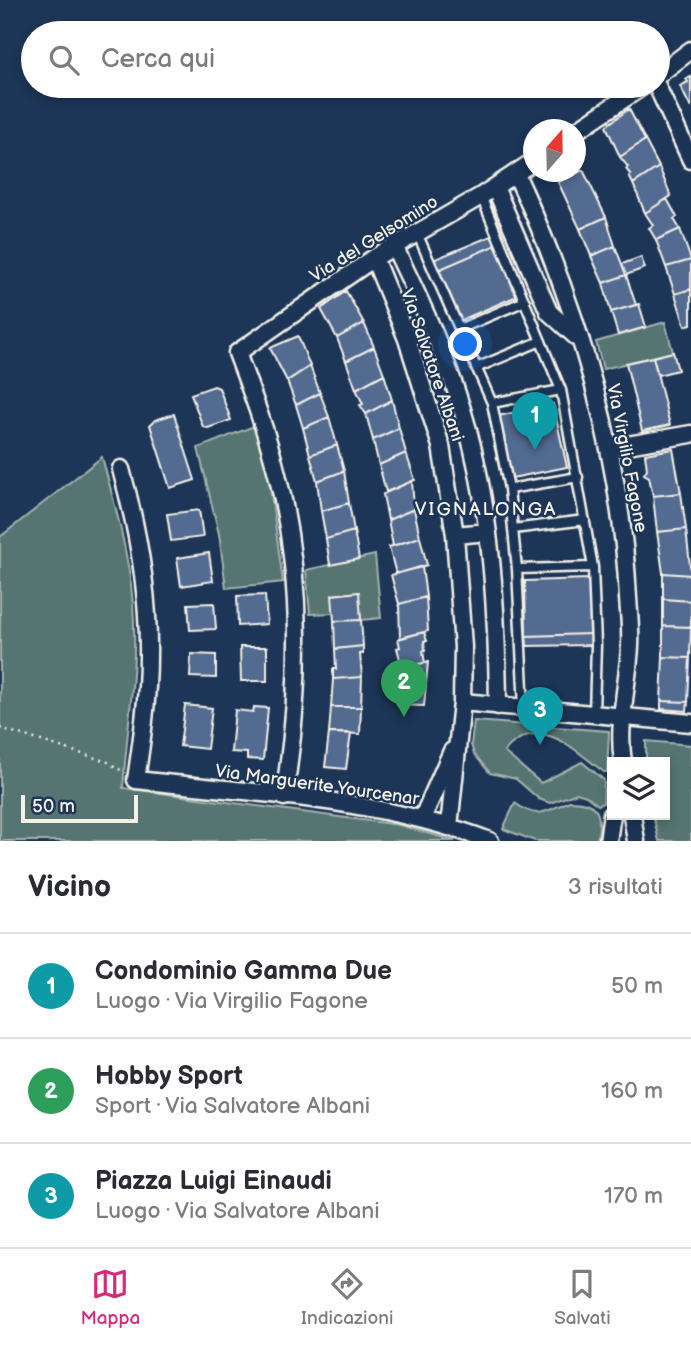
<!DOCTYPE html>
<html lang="it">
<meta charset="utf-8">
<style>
body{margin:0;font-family:"Balsamiq Sans",sans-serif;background:#f7f7f7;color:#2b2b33}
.controls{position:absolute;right:21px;bottom:21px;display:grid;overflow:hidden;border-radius:0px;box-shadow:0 4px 10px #0003}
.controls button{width:63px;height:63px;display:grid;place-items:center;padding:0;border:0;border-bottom:2px solid #e1e1e2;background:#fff;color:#2b2b33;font:35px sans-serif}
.compass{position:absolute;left:523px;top:119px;width:63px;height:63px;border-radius:50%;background:#fff;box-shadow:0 4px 10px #0003;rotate:20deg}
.scale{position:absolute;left:21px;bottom:18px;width:117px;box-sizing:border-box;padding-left:7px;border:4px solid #f4f1e8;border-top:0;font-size:19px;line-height:24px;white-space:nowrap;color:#f4f1e8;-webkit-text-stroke:5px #1d3557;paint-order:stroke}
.you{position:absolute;left:466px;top:345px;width:24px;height:24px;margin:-18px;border:5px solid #fff;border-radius:50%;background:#1a73e8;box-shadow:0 0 0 10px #1a73e833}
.badge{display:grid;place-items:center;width:46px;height:46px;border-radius:50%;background:#db2777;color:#fff;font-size:23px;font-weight:700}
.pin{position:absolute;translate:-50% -58px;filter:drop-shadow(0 2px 4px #0008)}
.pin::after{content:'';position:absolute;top:37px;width:24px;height:21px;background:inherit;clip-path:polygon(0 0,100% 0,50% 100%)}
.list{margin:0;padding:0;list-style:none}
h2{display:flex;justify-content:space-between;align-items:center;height:91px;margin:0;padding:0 28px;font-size:30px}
h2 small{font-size:23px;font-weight:400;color:#7c7c81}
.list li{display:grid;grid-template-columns:46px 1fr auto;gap:21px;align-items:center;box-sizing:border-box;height:105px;padding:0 28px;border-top:2px solid #e1e1e2}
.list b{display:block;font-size:26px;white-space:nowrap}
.list p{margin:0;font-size:23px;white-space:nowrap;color:#7c7c81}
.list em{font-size:23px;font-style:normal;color:#7c7c81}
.icon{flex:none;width:38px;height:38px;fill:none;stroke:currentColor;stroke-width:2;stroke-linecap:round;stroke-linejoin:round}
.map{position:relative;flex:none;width:691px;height:841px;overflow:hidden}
.search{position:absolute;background:#fff;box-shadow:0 4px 10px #0003;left:21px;right:21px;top:21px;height:77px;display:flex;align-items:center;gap:18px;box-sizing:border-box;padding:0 24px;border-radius:38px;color:#7c7c81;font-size:26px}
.sheet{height:406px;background:#fff}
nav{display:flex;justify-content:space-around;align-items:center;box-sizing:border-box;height:98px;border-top:2px solid #e1e1e2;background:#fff;font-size:19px;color:#7c7c81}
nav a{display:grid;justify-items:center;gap:4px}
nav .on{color:#db2777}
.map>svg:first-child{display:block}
.green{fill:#577472;stroke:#a6b2ad;stroke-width:2}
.building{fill:#536b91;stroke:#f4f1e8;stroke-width:2}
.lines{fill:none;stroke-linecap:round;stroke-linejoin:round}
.service-casing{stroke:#f4f1e8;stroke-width:13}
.minor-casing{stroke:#f4f1e8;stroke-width:21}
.path{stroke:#f4f1e8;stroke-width:2.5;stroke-dasharray:2 5;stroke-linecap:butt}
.service{stroke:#1d3557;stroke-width:8}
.minor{stroke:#1d3557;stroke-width:16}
.labels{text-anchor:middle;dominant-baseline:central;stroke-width:5;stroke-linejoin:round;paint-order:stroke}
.street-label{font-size:18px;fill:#f4f1e8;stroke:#1d3557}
.neighbourhood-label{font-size:19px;letter-spacing:2px;fill:#f4f1e8;stroke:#1d3557}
</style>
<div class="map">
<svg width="691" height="841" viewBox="0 0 691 841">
<rect width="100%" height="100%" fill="#1d3557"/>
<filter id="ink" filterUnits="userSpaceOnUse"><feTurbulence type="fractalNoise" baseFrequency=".0143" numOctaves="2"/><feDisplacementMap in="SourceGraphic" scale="14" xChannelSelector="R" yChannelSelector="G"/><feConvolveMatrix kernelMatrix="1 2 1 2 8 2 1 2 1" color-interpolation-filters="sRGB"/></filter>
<g filter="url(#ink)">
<path class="green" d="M 665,322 L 673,352 L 603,369 L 596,342 Z
M 254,426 L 268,471 L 283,582 L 226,588 L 219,534 L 198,448 Z
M 102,457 C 115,505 129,554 133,605 C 138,666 127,727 123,788 L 399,825 L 455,841 L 0,841 L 0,537 Z
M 375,555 L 381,618 L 361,620 L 358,592 L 333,595 L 334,613 L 310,614 L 306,570 Z
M 474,721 L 609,731 L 607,772 L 604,772 C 574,750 539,711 504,752 L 541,783 L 582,762 L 604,780 L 603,803 L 598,805 L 586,796 L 577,793 L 550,803 L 539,799 L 516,779 L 490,773 L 474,754 L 471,745 Z
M 646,741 L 691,745 L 691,841 L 659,841 L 653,815 L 665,815 L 665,762 L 646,762 Z
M 570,801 C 600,801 602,816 597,841 L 535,841 L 503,829 L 515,803 C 539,821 545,811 570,801 Z"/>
<path class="building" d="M 691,77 L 691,108 L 680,86 L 688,82 L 686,79 Z
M 629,109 L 645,140 L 620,157 L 606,126 Z
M 645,140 L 659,167 L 633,184 L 629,176 L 631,175 L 626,169 L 628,167 L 620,157 Z
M 659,167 L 671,196 L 645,213 L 633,184 Z
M 583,170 L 606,217 L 580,229 L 558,182 Z
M 667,199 L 677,217 L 674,219 L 680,229 L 656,240 L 649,228 L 653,225 L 645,213 Z
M 606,217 L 615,246 L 591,256 L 580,229 Z
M 680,229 L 691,260 L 666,267 L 656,240 Z
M 491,236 L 496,245 L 438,270 L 433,260 Z
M 496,245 L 517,296 L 459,321 L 438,270 Z
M 615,246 L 626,275 L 603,283 L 591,256 Z
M 641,257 L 645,268 L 626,275 L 622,264 Z
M 691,260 L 691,289 L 675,294 L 666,267 Z
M 626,275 L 636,305 L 611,312 L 603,283 Z
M 691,289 L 691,324 L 685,326 L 675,294 Z
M 346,291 L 364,323 L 337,338 L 321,309 Z
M 639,304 L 646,327 L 618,335 L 611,312 Z
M 364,323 L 374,347 L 346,361 L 337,338 Z
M 298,336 L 310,366 L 287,381 L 270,348 Z
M 374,347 L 384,374 L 356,389 L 346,361 Z
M 673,352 L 678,370 L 658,375 L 653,357 Z
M 653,357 L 670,425 L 642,431 L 626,363 Z
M 310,366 L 320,393 L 296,405 L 287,381 Z
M 384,374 L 392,400 L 366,414 L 360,405 L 363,404 L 356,389 Z
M 214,386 L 219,388 L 231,420 L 208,428 L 203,427 L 191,394 Z
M 320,393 L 329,417 L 303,428 L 296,405 Z
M 392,400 L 399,428 L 373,440 L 366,414 Z
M 553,404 L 567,467 L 512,478 L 498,416 Z
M 174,414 L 195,480 L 170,488 L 150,425 L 155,420 Z
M 329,417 L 337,445 L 310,455 L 303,428 Z
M 399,428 L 406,453 L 379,465 L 373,440 Z
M 501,429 L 512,478 L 502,481 L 491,431 Z
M 337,445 L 344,471 L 317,481 L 310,455 Z
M 673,449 L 681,493 L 653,496 L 649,477 L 644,474 L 647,469 L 645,454 Z
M 406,453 L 415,480 L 386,492 L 379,465 Z
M 344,471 L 349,503 L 321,511 L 317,481 Z
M 412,481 L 414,509 L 388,520 L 383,494 Z
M 681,493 L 686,529 L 657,532 L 653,496 Z
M 349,503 L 354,531 L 326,539 L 321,511 Z
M 414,509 L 420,537 L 393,546 L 388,520 Z
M 199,510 L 203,537 L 171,541 L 167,514 Z
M 686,529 L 691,575 L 663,573 L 657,532 Z
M 354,531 L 359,559 L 330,565 L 326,539 Z
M 420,537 L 427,565 L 396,574 L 389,547 Z
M 209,553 L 213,581 L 181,586 L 177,558 Z
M 422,567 L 426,597 L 399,604 L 391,575 Z
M 663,573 L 691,575 L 691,601 L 663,599 Z
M 589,579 L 591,634 L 526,636 L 525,581 Z
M 359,592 L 361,620 L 334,621 L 332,595 Z
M 265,595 L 267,624 L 238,626 L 237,596 Z
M 426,597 L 428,631 L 400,638 L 399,604 Z
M 663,599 L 691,601 L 691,627 L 663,626 Z
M 214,603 L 216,629 L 190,630 L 188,604 Z
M 361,620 L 363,646 L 335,649 L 334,621 Z
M 663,626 L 691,627 L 690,658 L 663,657 Z
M 424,632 L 427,641 L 424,641 L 425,650 L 423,651 L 425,663 L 402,667 L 397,648 L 400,647 L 398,639 Z
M 591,634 L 591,645 L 527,646 L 526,636 Z
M 363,646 L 363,654 L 360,654 L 362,677 L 333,679 L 333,669 L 336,669 L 335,649 Z
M 240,647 L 267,647 L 267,681 L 241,681 Z
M 191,654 L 216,655 L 216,678 L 190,677 Z
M 663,657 L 690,658 L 688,702 L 661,701 Z
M 428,662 L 424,706 L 397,705 L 399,668 Z
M 362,677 L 361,707 L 331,707 L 333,679 Z
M 661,701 L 688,702 L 687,711 L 661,709 Z
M 185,705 L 212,708 L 207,749 L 180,746 Z
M 254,707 L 268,708 L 263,760 L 247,759 L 247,753 L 231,752 L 235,710 L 253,712 Z
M 331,707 L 361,707 L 360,734 L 329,733 Z
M 329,733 L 351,733 L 346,769 L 325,767 Z"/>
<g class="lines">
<defs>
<path id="service" d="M 481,196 L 561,390 L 593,567 L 596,645 L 594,714
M 417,233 L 492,403 L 509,489 L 517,569 L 524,708
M 459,329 L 525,301
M 476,368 L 541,341
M 492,403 L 561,390
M 509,489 L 578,477
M 513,529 L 585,520
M 517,569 L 593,567"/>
<path id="minor" d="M 658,75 L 691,50
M 657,86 L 691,160
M 576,131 L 643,86
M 516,174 C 578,308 621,449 628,598 C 629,614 631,630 630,646 C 628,684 617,725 623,762
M 495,187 L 549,312 L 581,341
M 394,246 C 423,306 451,366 468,430 C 492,519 497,613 498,706
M 374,258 L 407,339 L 441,446 L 455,535 L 463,647 L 462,702 L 449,827
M 610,448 L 691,434
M 121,469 C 138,530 149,592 148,656 C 148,698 142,739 136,780 C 254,793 378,798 490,841
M 455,535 L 488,532
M 462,702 L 691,723
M 284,797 C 301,689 304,581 277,474 C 267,433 252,393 237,353 L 374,258 L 481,196 L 534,161
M 632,815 L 636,841
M 422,819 L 452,751
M 608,841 L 612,814"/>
</defs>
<use href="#service" class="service-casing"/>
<use href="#minor" class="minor-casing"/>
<path class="path" d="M 0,728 L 108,762 L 122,771"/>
<use href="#service" class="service"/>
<use href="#minor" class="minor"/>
</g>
</g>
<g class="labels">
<g class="street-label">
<text transform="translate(374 239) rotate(-32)">Via del Gelsomino</text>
<text transform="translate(432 365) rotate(71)">Via Salvatore Albani</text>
<text transform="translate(627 458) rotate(79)">Via Virgilio Fagone</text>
<text transform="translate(317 785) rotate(8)">Via Marguerite Yourcenar</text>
</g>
<g class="neighbourhood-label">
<text x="486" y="509">VIGNALONGA</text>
</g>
</g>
</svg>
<div class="controls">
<button><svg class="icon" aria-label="layers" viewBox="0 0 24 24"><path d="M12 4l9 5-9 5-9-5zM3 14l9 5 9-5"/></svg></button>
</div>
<svg class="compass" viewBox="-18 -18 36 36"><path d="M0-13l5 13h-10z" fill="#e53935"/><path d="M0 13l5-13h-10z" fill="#7c7c81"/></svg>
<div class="scale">50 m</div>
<div class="you"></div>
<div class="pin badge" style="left:535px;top:450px;background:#0f9aa8">1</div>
<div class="pin badge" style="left:404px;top:717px;background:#2e9e5b">2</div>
<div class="pin badge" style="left:540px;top:745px;background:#0f9aa8">3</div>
<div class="search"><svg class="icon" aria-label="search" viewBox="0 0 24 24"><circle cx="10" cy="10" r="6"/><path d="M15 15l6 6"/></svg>Cerca qui</div>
</div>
<section class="sheet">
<h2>Vicino<small>3 risultati</small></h2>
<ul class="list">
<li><span class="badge" style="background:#0f9aa8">1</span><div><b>Condominio Gamma Due</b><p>Luogo · Via Virgilio Fagone</p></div><em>50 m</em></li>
<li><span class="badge" style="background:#2e9e5b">2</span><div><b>Hobby Sport</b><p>Sport · Via Salvatore Albani</p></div><em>160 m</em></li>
<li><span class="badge" style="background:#0f9aa8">3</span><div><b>Piazza Luigi Einaudi</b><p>Luogo · Via Salvatore Albani</p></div><em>170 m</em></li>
</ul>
</section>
<nav>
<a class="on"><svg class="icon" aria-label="map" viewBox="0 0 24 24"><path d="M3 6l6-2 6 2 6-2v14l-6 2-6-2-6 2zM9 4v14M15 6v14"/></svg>Mappa</a>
<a><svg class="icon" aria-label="directions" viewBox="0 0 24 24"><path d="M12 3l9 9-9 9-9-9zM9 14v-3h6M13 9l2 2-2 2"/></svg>Indicazioni</a>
<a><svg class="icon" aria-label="saved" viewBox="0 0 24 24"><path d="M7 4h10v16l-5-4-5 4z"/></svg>Salvati</a>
</nav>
